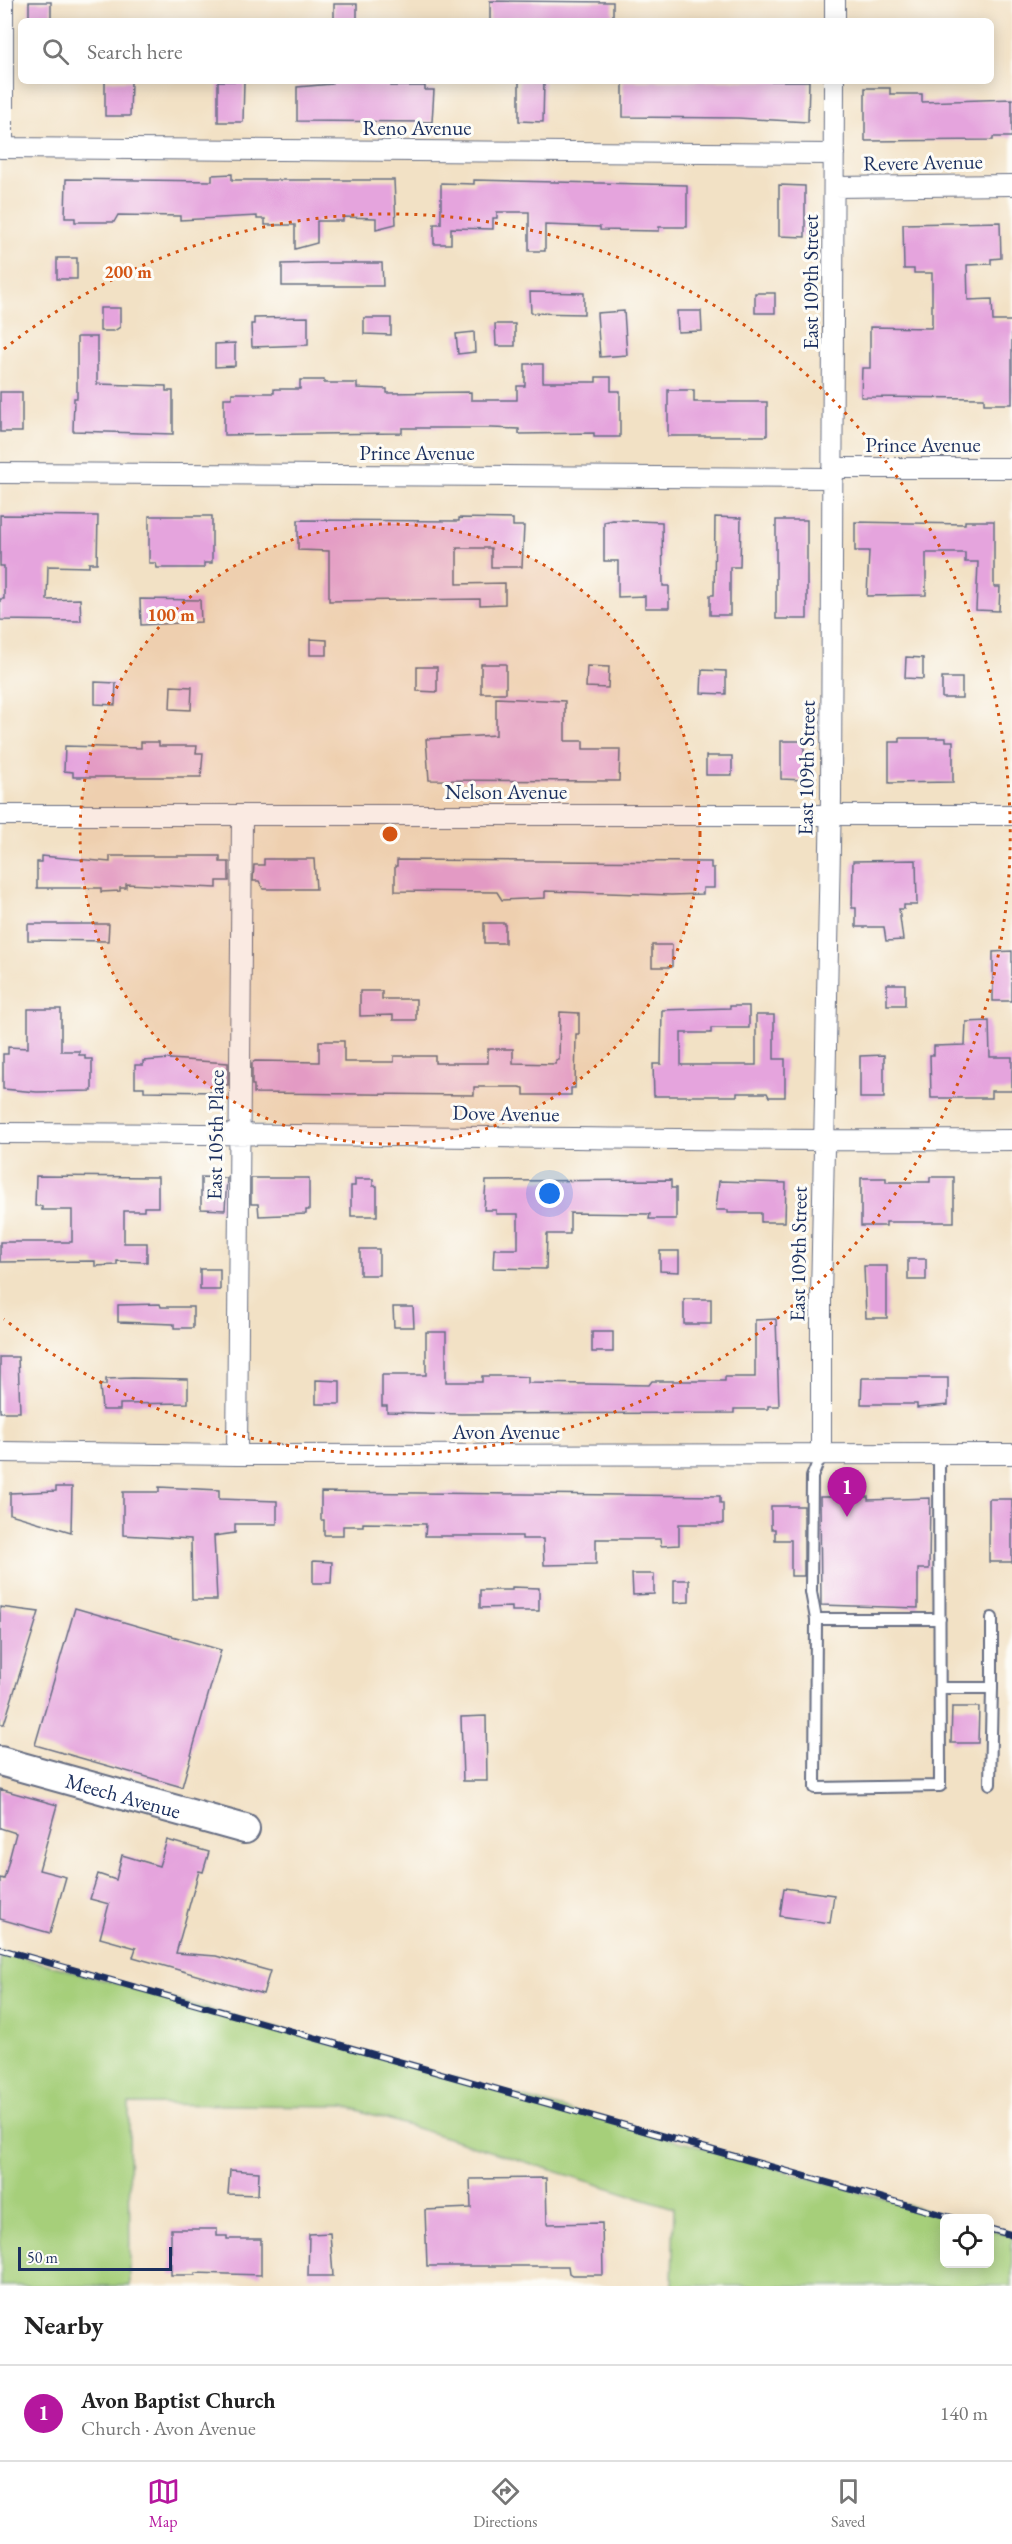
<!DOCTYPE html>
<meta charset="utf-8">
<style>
body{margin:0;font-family:"EB Garamond",serif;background:#f2f2f2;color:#222}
.controls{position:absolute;right:18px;bottom:18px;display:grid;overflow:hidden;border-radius:9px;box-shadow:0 3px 15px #0003}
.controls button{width:54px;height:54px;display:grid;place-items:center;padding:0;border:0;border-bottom:2px solid #e0e0e0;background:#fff;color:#222;font:30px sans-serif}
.scale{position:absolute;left:18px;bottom:15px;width:154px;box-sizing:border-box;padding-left:6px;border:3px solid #1b2f5e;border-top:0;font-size:16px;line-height:21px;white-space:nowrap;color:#1b2f5e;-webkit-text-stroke:4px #fdfcf7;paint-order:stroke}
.you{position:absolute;left:550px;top:1194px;width:21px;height:21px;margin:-15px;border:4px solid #fff;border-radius:50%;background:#1a73e8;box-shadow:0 0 0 9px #1a73e833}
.badge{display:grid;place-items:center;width:39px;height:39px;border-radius:50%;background:#b5179e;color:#fff;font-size:20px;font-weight:700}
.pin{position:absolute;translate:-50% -50px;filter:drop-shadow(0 2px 3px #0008)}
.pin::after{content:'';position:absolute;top:32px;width:21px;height:18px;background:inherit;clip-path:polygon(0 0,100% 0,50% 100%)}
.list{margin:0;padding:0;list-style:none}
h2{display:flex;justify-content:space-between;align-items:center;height:78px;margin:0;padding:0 24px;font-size:26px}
h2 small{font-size:20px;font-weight:400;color:#767676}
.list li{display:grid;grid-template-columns:39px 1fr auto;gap:18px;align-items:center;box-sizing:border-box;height:96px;padding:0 24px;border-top:2px solid #e0e0e0}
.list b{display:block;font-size:22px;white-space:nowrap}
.list p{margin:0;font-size:20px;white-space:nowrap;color:#767676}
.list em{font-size:20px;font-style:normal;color:#767676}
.icon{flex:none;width:33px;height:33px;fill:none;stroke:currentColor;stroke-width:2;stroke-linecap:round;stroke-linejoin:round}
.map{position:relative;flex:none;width:1012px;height:2286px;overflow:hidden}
.search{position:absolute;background:#fff;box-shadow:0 3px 15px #0003;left:18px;right:18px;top:18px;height:66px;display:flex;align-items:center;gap:15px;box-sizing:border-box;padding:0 21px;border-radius:9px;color:#767676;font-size:22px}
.sheet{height:174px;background:#fff}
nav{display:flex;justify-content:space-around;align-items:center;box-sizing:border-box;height:84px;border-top:2px solid #e0e0e0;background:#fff;font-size:16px;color:#767676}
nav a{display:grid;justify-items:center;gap:3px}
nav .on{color:#b5179e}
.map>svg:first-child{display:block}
.green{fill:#a6cf7a;stroke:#607f6c;stroke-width:1.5}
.building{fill:#e5a4dd}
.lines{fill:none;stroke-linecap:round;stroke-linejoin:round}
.lane-casing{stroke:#666d82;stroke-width:14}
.street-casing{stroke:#666d82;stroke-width:22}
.secondary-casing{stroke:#666d82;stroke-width:32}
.lane{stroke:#fff;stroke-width:10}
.street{stroke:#fff;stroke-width:20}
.secondary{stroke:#fff;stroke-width:28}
.rail-casing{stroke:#1b2f5e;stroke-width:7}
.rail{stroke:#fdfcf7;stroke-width:4.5;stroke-dasharray:14;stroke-linecap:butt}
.ring{fill:none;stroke:#d45514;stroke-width:3;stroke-dasharray:3 6}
.labels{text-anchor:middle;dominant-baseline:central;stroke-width:6;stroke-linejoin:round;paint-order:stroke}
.street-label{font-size:21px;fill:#1b2f5e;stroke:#fdfcf7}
.centre{fill:#d45514;stroke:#fdfcf7;stroke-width:3}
.ring-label{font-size:18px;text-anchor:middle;font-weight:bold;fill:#d45514;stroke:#fdfcf7;stroke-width:6;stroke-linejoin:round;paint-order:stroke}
</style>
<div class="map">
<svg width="1012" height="2286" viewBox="0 0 1012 2286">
<rect width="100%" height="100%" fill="#fdfcf7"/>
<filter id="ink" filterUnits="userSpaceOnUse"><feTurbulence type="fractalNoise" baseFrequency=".0167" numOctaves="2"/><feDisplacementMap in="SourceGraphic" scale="12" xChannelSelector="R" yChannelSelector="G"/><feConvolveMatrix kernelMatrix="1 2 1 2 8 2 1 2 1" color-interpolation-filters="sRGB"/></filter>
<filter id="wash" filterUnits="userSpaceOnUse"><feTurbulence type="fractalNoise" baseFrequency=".008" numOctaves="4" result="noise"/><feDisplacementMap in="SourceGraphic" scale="24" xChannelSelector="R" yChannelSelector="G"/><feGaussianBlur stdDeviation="1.35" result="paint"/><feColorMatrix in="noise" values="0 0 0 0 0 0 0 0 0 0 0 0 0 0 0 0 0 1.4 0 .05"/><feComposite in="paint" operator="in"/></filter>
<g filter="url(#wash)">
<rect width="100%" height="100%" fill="#f2e1c5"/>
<path class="green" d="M 0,1951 L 953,2218 L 944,2218 L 944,2264 L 990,2264 L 990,2229 L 1012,2235 L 1012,2286 L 672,2286 L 674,2208 L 345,2106 L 129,2104 L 130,2286 L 0,2286 Z"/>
<g id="blocks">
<path class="building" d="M 490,1 L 613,2 L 613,21 L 490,21 Z
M 29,2 L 51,2 L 51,21 L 29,21 Z
M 334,4 L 357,4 L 357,21 L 334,21 Z
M 105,81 L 131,81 L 130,116 L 105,116 Z
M 218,81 L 244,81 L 243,122 L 218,122 Z
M 332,81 L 391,81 L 391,86 L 425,86 L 425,90 L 434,90 L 432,122 L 297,121 L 297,87 L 332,84 Z
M 519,81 L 544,81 L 543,122 L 519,121 Z
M 623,81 L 809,81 L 808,122 L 738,118 L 623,117 Z
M 865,88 L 890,88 L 890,94 L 922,94 L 922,102 L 1012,99 L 1012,137 L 993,137 L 993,140 L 865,141 Z
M 232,174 L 232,180 L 394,180 L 396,224 L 376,229 L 376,218 L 343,217 L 343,221 L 317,221 L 317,243 L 295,249 L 295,225 L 265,225 L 265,219 L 257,219 L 257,216 L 180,220 L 180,216 L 118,215 L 114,222 L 75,222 L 75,218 L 65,218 L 66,179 L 212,181 L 212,175 Z
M 474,180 L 687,185 L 687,227 L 659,227 L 659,231 L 600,230 L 600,227 L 545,225 L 545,251 L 529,251 L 529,212 L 497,212 L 497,218 L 493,218 L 493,229 L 451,228 L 451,244 L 434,244 L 434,224 L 441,224 L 441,183 L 474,184 Z
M 779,185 L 805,186 L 805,237 L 779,236 Z
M 1000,222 L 1001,258 L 991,259 L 991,264 L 967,265 L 968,300 L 992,299 L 993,321 L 1012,321 L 1012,404 L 984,404 L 984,398 L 861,397 L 862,368 L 870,368 L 870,327 L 931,328 L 932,325 L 932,273 L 914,273 L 914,269 L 904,269 L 903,224 Z
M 57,258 L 77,258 L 77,279 L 57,279 Z
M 320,263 L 382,263 L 383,286 L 282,286 L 282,264 Z
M 530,292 L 584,293 L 584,314 L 531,313 Z
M 755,293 L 775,293 L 775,313 L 755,313 Z
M 100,308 L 120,308 L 120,327 L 114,331 L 100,331 Z
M 624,311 L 627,355 L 600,357 L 597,313 Z
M 677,311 L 701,311 L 702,331 L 678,332 Z
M 308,317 L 308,345 L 252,347 L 251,324 L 254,324 L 254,318 Z
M 364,318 L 391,318 L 391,335 L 364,334 Z
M 495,324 L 515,324 L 515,346 L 496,346 Z
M 474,332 L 475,352 L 458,354 L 456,334 Z
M 77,337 L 97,337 L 97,384 L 166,386 L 166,391 L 173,391 L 173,434 L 73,431 L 74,398 L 77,398 Z
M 235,343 L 235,366 L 215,367 L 215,344 Z
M 525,364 L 543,364 L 543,382 L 596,382 L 596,377 L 611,377 L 611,391 L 620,391 L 620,437 L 594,437 L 594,433 L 519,434 L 519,429 L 492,428 L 402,428 L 402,433 L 224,435 L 224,398 L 232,398 L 232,393 L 274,393 L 274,389 L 300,389 L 300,380 L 324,380 L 324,383 L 357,383 L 357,388 L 387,389 L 387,393 L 471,392 L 471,400 L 517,400 L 517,386 L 525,386 Z
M 668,390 L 694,390 L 694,402 L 767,402 L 767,436 L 668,436 Z
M 0,392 L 22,392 L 22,432 L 0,432 Z
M 0,515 L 98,516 L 97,563 L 89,563 L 89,567 L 48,566 L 47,600 L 80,599 L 81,621 L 0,620 L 0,599 L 4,599 L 4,566 L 0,566 Z
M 149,516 L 212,516 L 212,563 L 204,563 L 204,568 L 157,568 L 156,563 L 149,563 Z
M 715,517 L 741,518 L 740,567 L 730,567 L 730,615 L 710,615 L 710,595 L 714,595 Z
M 459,518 L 513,519 L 513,526 L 524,526 L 522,567 L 491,567 L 491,548 L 457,548 L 457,584 L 505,583 L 505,604 L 480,605 L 480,599 L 329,601 L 329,551 L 298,550 L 298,520 L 459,521 Z
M 613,520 L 662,522 L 663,586 L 669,586 L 669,608 L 645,608 L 645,596 L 618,597 L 618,561 L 604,561 L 604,522 Z
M 776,520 L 807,520 L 807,619 L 776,619 Z
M 965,521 L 994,521 L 994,587 L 1000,587 L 999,611 L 976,610 L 978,562 L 965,562 L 965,553 L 926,553 L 926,595 L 867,596 L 869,551 L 855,551 L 855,522 L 965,524 Z
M 140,599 L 200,600 L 201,622 L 141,625 Z
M 310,639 L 327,640 L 327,655 L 310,655 Z
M 906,657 L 923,658 L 923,679 L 905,678 Z
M 481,664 L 506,664 L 506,693 L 481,693 Z
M 587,666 L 609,667 L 608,688 L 586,687 Z
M 417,667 L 437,667 L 437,692 L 417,691 Z
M 702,670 L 726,671 L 726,694 L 701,693 Z
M 942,678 L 962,678 L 962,698 L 942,698 Z
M 95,682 L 116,683 L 115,705 L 95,704 Z
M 171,686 L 192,687 L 191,710 L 170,709 Z
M 496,698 L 565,701 L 565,741 L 583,741 L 583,749 L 620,749 L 619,781 L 429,780 L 426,739 L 496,735 Z
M 900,738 L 946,738 L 946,741 L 953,741 L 953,782 L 889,783 L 889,742 L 900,742 Z
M 781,741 L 804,741 L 804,780 L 781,779 Z
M 141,742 L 159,742 L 159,746 L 197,746 L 196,753 L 203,753 L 201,777 L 73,777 L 73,772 L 64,771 L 65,746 L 141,748 Z
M 706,756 L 732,756 L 732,775 L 706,775 Z
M 41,856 L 110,862 L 110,856 L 220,856 L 220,862 L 229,862 L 229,881 L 217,881 L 217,888 L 126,884 L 126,888 L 120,888 L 120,891 L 101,892 L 101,888 L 37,888 L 37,862 L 41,862 Z
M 264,859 L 314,859 L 316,889 L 263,889 L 259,881 L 253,881 L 254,865 L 264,865 Z
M 397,860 L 711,862 L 711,868 L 714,868 L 714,888 L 703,888 L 703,894 L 671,895 L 545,891 L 545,898 L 502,900 L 497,892 L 395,891 L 395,866 L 397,866 Z
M 916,860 L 917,905 L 904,905 L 904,909 L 899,909 L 903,940 L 886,941 L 884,927 L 856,927 L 856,908 L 852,908 L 853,861 Z
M 484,923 L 505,923 L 505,943 L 484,943 Z
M 28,924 L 109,924 L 108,941 L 28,940 Z
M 652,945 L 672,945 L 672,967 L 652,967 Z
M 1012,951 L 1012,1001 L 993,1001 L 993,952 Z
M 887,984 L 905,984 L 905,1005 L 887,1005 Z
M 360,991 L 382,991 L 382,999 L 416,999 L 416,1020 L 393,1020 L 393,1015 L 360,1016 Z
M 730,1006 L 749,1006 L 749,1028 L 711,1028 L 711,1033 L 681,1033 L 681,1065 L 756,1065 L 756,1015 L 774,1015 L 774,1059 L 785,1059 L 785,1097 L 769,1097 L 767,1093 L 737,1093 L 737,1096 L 654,1096 L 653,1064 L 661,1064 L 662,1010 L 730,1008 Z
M 28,1009 L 61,1009 L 61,1051 L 79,1051 L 79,1055 L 85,1055 L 85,1059 L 92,1059 L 92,1091 L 37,1092 L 3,1089 L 3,1054 L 8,1054 L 8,1047 L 28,1048 Z
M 560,1012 L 579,1013 L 579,1034 L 576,1034 L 575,1088 L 571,1088 L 571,1095 L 524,1095 L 524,1088 L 519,1087 L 474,1087 L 474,1095 L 254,1093 L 254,1085 L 252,1085 L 252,1063 L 255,1061 L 319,1062 L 319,1041 L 344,1041 L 344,1062 L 394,1062 L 394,1056 L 435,1056 L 435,1063 L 488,1063 L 488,1049 L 513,1049 L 513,1063 L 556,1064 L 556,1060 L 559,1060 Z
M 989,1021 L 990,1057 L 1012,1057 L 1012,1091 L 991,1091 L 991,1098 L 931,1098 L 930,1055 L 934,1055 L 934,1046 L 965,1045 L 966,1022 Z
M 884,1055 L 884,1098 L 860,1098 L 860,1056 Z
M 170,1059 L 228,1063 L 228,1085 L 220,1085 L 220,1092 L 144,1091 L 144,1087 L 135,1087 L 135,1065 L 143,1065 L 143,1061 Z
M 36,1176 L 158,1177 L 158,1207 L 144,1207 L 144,1211 L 124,1211 L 124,1243 L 147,1243 L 147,1262 L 117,1261 L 117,1265 L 95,1266 L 95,1261 L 0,1262 L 0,1242 L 72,1242 L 72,1210 L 42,1210 L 42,1206 L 35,1206 Z
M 201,1177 L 227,1178 L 225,1210 L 201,1209 Z
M 930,1177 L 954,1177 L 954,1222 L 886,1222 L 886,1226 L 861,1226 L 861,1178 L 886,1178 L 886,1182 L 930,1182 Z
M 251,1178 L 309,1178 L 309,1210 L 306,1210 L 306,1214 L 259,1216 L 258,1204 L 251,1204 Z
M 355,1179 L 373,1179 L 373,1186 L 377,1186 L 377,1216 L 351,1216 L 351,1186 L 355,1186 Z
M 671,1180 L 671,1188 L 676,1188 L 676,1219 L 649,1219 L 650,1214 L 570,1213 L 570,1234 L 547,1234 L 546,1269 L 493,1268 L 494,1249 L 518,1249 L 518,1214 L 496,1214 L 496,1210 L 484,1210 L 486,1181 Z
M 719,1181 L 786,1183 L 785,1222 L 761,1222 L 761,1213 L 728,1213 L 728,1210 L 716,1210 Z
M 360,1249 L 379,1249 L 379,1275 L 360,1275 Z
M 660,1251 L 679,1251 L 679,1272 L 660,1271 Z
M 908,1259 L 926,1259 L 926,1280 L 908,1280 Z
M 864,1266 L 887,1266 L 887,1318 L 866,1318 Z
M 200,1269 L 220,1269 L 220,1290 L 200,1290 Z
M 684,1299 L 711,1299 L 711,1324 L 684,1324 Z
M 160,1304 L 161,1307 L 193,1307 L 193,1328 L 174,1328 L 174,1324 L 118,1322 L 118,1305 Z
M 393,1307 L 413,1307 L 414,1327 L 394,1327 Z
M 776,1319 L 779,1406 L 768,1406 L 768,1409 L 734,1409 L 734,1413 L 461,1414 L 387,1412 L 387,1406 L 382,1406 L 382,1375 L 426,1375 L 426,1332 L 446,1332 L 446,1382 L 482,1382 L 482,1376 L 509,1376 L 528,1377 L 528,1383 L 649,1385 L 652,1381 L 725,1381 L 725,1377 L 755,1377 L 755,1320 Z
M 592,1332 L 613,1332 L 613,1352 L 592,1352 Z
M 0,1357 L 18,1357 L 20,1412 L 0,1412 Z
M 132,1378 L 188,1379 L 188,1403 L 120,1404 L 120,1410 L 102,1410 L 100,1385 L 106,1385 L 106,1379 Z
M 862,1378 L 948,1378 L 948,1405 L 917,1408 L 917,1404 L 861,1404 Z
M 316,1380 L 340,1381 L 340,1404 L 316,1404 Z
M 56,1487 L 72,1487 L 71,1532 L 10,1514 L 10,1493 L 56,1491 Z
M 159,1487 L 219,1490 L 219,1499 L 277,1501 L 277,1524 L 235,1524 L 235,1533 L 214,1536 L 217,1600 L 192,1600 L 191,1539 L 123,1535 L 123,1492 L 159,1492 Z
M 321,1492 L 720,1496 L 720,1503 L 723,1503 L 723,1524 L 679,1524 L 679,1545 L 661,1546 L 660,1539 L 596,1539 L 596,1564 L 544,1565 L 543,1539 L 522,1539 L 522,1536 L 425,1536 L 426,1524 L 363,1523 L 363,1526 L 343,1526 L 343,1535 L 324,1535 L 324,1520 L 321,1520 Z
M 820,1497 L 868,1497 L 868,1500 L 930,1498 L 929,1569 L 918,1569 L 918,1608 L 821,1605 Z
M 989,1499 L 1012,1499 L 1012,1562 L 989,1562 Z
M 771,1506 L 804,1506 L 804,1576 L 791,1576 L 791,1540 L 775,1540 L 775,1529 L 771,1529 Z
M 313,1561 L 332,1562 L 331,1583 L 313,1583 Z
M 632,1574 L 654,1574 L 654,1594 L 633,1595 Z
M 674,1580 L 689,1580 L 689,1602 L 674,1603 Z
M 512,1587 L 539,1588 L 539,1611 L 512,1611 L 512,1607 L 480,1608 L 480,1590 L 512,1590 Z
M 0,1607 L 39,1612 L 4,1724 L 0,1724 Z
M 75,1608 L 221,1650 L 182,1787 L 35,1745 Z
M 952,1707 L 979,1707 L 978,1743 L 951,1743 Z
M 486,1716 L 487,1781 L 463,1781 L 461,1717 Z
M 0,1789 L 57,1805 L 39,1870 L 66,1877 L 50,1933 L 0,1919 L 0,1878 L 4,1879 L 16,1833 L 0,1828 Z
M 167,1840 L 209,1852 L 203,1872 L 199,1871 L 176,1953 L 216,1956 L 270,1971 L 263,1994 L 133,1957 L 136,1948 L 100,1938 L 109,1904 L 90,1899 L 98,1874 L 116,1880 L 122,1855 L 159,1866 Z
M 784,1888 L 834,1895 L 830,1923 L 780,1916 Z
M 230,2170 L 259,2172 L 258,2195 L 228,2194 Z
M 546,2178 L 547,2224 L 602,2223 L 603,2275 L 572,2275 L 569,2273 L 568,2266 L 427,2266 L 425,2210 L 471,2208 L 470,2179 Z
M 171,2229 L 217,2229 L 217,2236 L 227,2236 L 227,2239 L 261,2239 L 261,2275 L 195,2273 L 195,2275 L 171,2275 Z
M 330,2233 L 333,2276 L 308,2276 L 309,2234 Z"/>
</g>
</g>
<g filter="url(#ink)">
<use href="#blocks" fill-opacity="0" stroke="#666d82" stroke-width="1.5"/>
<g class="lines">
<defs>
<path id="lane" d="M 821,1455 L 812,1477 L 811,1592 L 816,1619 L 815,1788 L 940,1786 L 939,1455
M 816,1619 L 940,1619
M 940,1688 L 992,1688 L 992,1618
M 990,1784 L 992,1688"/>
<path id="street" d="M 3,0 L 3,148
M 835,21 L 835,0
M 0,148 L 834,154
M 834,187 L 1012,185
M 834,468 L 1012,468
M 0,473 L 833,478
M 0,815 L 1012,815
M 0,1133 C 337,1133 675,1142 1012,1140
M 0,1452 L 237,1455 L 1012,1454
M 237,1455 L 242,815
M 821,1455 L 821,1298 L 831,797 L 834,81"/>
<g id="secondary">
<path id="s1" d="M 0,1761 L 245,1829"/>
</g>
</defs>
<use href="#lane" class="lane-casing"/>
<use href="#street" class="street-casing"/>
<use href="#secondary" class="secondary-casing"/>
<use href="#lane" class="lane"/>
<use href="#street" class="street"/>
<use href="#secondary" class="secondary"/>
<defs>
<path id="rail" d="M 0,1949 L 953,2218
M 990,2229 L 1012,2235"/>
</defs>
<use href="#rail" class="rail-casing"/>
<use href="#rail" class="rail"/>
</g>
</g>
<circle cx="390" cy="834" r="310" fill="#d45514" fill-opacity=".12"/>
<g class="ring">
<circle cx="390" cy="834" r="310"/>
<path d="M4 349A620 620 0 1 1 4 1319"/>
</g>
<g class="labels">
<g class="street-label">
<text x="417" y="127">Reno Avenue</text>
<text transform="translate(923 162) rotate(-1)">Revere Avenue</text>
<text transform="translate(810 282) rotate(-90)">East 109th Street</text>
<text x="923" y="444">Prince Avenue</text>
<text x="417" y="452">Prince Avenue</text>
<text transform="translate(806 768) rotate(-89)">East 109th Street</text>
<text x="506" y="791">Nelson Avenue</text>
<text transform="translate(506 1113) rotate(1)">Dove Avenue</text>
<text transform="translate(215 1135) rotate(-89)">East 105th Place</text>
<text transform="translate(798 1254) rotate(-89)">East 109th Street</text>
<text x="506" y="1431">Avon Avenue</text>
<text stroke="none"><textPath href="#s1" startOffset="128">Meech Avenue</textPath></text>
</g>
</g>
<circle cx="390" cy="834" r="9" class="centre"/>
<g class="ring-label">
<text x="128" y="278">200 m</text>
<text x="171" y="621">100 m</text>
</g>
</svg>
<div class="controls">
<button><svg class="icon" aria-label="locate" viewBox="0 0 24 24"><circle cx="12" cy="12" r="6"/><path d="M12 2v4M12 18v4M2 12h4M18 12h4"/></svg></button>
</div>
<div class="scale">50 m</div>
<div class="you"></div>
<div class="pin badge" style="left:847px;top:1517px">1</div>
<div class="search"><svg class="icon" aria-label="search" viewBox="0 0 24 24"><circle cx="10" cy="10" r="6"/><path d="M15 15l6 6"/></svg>Search here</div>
</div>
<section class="sheet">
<h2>Nearby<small></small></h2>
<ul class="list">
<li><span class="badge">1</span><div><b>Avon Baptist Church</b><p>Church · Avon Avenue</p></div><em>140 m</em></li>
</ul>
</section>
<nav>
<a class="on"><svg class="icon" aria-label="map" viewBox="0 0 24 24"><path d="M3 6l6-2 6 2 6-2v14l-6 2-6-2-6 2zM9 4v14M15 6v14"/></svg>Map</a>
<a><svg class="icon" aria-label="directions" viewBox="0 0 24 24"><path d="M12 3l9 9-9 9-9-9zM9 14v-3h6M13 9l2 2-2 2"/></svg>Directions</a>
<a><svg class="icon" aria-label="saved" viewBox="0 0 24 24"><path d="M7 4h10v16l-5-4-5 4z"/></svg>Saved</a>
</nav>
